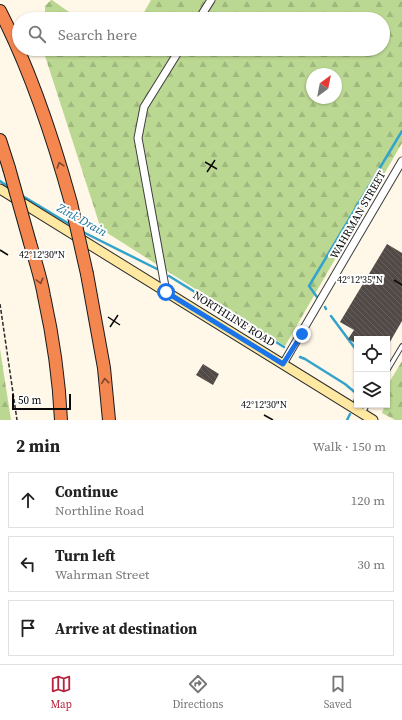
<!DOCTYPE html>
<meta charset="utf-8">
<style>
body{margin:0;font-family:"Source Serif 4",serif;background:#f6f6f6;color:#222}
.controls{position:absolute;right:12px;bottom:12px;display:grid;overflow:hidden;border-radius:0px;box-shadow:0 1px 3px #0004}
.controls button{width:36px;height:36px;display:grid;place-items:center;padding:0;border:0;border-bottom:1px solid #e0e0e0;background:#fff;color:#222;font:20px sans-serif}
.compass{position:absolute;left:306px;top:68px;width:36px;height:36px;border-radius:50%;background:#fff;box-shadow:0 1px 3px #0004;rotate:32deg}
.scale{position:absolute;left:12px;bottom:10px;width:59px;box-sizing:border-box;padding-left:4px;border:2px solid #0a0a0a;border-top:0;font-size:11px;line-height:14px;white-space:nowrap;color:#0a0a0a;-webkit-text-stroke:3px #fff;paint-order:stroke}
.stop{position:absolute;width:12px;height:12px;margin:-9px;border:3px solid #1a73e8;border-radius:50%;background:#fff}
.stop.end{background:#1a73e8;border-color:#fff;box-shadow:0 1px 4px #0008}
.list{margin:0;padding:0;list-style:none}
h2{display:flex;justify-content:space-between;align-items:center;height:52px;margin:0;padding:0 16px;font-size:17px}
h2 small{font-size:13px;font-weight:400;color:#767676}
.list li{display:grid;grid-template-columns:26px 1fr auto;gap:12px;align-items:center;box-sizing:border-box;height:56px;margin:0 8px 8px;padding:0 8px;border:1px solid #e0e0e0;border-radius:0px}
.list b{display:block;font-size:15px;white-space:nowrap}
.list p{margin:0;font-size:13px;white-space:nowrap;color:#767676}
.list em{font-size:13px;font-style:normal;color:#767676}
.icon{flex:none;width:22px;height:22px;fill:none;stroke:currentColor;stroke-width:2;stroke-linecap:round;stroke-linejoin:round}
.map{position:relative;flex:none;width:402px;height:420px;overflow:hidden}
.search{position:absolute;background:#fff;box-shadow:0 1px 3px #0004;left:12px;right:12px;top:12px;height:44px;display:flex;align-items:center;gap:10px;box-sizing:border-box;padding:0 14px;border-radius:22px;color:#767676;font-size:15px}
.sheet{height:244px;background:#fff}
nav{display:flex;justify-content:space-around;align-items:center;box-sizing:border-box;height:56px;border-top:1px solid #e0e0e0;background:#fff;font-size:11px;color:#767676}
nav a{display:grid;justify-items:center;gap:2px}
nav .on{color:#b8243e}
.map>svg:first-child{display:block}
.forest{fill:url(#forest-firs);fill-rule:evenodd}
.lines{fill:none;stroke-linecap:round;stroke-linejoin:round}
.stream{stroke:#34a3cc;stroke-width:2.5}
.building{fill:url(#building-back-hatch)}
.lane-casing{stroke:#3d3d3d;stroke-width:5.5}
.street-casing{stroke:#3d3d3d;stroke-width:9}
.secondary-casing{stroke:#2c2c2c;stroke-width:11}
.highway-casing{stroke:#1b1b1b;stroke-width:14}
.path{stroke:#2c2c2c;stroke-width:1.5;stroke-dasharray:4 2;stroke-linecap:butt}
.lane{stroke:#fff;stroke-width:3.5}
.street{stroke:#fff;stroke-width:7}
.secondary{stroke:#ffe8a2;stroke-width:9}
.highway{stroke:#f48650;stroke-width:12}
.highway-bridge-casing{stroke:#1b1b1b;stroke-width:14;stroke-linecap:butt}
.highway-bridge{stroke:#f48650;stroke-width:12}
.oneway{stroke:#7f482d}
.route{stroke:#1a73e8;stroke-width:5}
.ticks{fill:none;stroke:#0a0a0a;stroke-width:1.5}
.labels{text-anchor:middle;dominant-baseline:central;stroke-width:4;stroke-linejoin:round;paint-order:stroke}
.street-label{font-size:11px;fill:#0a0a0a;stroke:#fff}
.water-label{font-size:12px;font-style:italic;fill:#167199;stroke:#fff}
.ticks-label{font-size:10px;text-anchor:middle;fill:#0a0a0a;stroke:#fff;stroke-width:4;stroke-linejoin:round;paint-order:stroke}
</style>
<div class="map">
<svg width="402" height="420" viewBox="0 0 402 420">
<defs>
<pattern id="forest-firs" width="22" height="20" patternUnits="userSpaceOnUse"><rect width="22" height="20" fill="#bbd892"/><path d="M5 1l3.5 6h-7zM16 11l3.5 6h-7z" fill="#9fb87d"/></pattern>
<pattern id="building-back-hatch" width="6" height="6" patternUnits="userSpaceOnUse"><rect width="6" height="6" fill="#524a47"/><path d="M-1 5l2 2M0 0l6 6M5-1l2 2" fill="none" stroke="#66605d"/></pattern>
</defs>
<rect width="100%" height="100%" fill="#fff7e7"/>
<path class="forest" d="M 51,0 L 52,0 L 79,19 L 45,19 L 45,6 Z
M 151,0 L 402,0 L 402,143 L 285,346 L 101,229 L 45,56 L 45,49 L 383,49 L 383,19 L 137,19 L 143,14 ZM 312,74 L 336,74 L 336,98 L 312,98 Z
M 0,349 L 11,420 L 0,420 Z
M 402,361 L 402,420 L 395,420 L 382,413 L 385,405 L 387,405 L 387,386 Z"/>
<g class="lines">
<path class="stream" d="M 0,181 L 10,188
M 21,195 L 71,225
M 81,231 L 157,269
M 169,276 L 284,347
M 317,297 L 309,286 L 402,131
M 325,307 L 326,309
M 331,316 L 357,351
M 300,357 L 305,359 L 345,384 L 357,394
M 353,404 L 357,394
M 347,420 L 350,414"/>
</g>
<path class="building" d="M 387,244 L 402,253 L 402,321 L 387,347 L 387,339 L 357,339 L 357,344 L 348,339 L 354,330 L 340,322 Z
M 203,364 L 219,374 L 213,385 L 196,375 Z"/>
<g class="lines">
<defs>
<path id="lane" d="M 387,371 L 402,346
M 363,413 L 367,405"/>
<path id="street" d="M 199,19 L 211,0
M 166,292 L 138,138 L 144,107 L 180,49
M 283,364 L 402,161"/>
<path id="secondary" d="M 0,189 L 373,420"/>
<path id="highway" d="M 0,11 C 31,71 53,138 71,203
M 0,140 L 9,168
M 30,243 C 35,260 41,278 44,296 C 53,337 59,378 61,420
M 87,274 L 104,368 L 109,420"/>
</defs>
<use href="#lane" class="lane-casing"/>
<use href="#street" class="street-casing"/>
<use href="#secondary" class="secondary-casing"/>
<use href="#highway" class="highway-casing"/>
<path class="path" d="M 0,304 L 17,420"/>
<use href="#lane" class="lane"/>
<use href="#street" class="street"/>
<use href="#secondary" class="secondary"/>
<use href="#highway" class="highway"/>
<defs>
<path id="highway-bridge" d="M 9,168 L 30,243
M 71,203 L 87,274"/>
</defs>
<use href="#highway-bridge" class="highway-bridge-casing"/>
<use href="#highway-bridge" class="highway-bridge"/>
</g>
<defs><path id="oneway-chevron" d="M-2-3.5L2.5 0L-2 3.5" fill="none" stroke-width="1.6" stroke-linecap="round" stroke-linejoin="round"/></defs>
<g class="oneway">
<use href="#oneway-chevron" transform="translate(60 165) rotate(-108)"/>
<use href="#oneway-chevron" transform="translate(40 281) rotate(75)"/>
<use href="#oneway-chevron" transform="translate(105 381) rotate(-96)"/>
</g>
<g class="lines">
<path class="route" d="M 166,292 L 283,364 L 302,334"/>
</g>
<path class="ticks" d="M 205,162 L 217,169M 207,172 L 215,160M 0,250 L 8,255M 394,280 L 402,285M 108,317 L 120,325M 110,327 L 118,315M 264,415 L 273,420"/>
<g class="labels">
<g class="street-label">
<text transform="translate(358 215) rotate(-60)">WAHRMAN STREET</text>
<text transform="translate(234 319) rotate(32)">NORTHLINE ROAD</text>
</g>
<g class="water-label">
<text transform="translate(82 220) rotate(29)">Zink Drain</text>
</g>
</g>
<g class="ticks-label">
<text x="42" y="258">42°12'30"N</text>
<text x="360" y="283">42°12'35"N</text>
<text x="264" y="408">42°12'30"N</text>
</g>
</svg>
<div class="controls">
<button><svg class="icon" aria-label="locate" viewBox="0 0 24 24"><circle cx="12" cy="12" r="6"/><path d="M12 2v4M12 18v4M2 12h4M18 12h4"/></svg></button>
<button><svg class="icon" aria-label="layers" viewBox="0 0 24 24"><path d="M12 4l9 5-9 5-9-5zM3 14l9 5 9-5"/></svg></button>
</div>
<svg class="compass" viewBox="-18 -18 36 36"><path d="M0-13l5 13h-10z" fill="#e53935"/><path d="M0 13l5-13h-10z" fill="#767676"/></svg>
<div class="scale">50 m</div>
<div class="stop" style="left:166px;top:292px"></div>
<div class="stop end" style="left:302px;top:334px"></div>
<div class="search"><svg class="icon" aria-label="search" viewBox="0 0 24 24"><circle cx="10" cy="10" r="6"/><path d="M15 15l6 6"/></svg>Search here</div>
</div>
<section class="sheet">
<h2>2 min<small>Walk · 150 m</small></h2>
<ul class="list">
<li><svg class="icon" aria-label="ahead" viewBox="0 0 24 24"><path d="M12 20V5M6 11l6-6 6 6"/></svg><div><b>Continue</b><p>Northline Road</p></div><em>120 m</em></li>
<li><svg class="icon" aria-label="left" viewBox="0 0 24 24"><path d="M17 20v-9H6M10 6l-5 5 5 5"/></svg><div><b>Turn left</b><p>Wahrman Street</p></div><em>30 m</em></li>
<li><svg class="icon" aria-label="arrive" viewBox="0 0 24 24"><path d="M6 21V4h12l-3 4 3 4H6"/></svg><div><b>Arrive at destination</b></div></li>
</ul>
</section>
<nav>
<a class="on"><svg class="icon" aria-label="map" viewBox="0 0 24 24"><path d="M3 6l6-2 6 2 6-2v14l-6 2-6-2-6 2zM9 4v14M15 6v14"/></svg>Map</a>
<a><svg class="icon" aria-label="directions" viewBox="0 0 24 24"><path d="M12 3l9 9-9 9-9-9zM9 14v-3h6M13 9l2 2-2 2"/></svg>Directions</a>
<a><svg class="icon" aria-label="saved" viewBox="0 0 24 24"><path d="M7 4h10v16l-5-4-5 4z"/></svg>Saved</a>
</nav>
